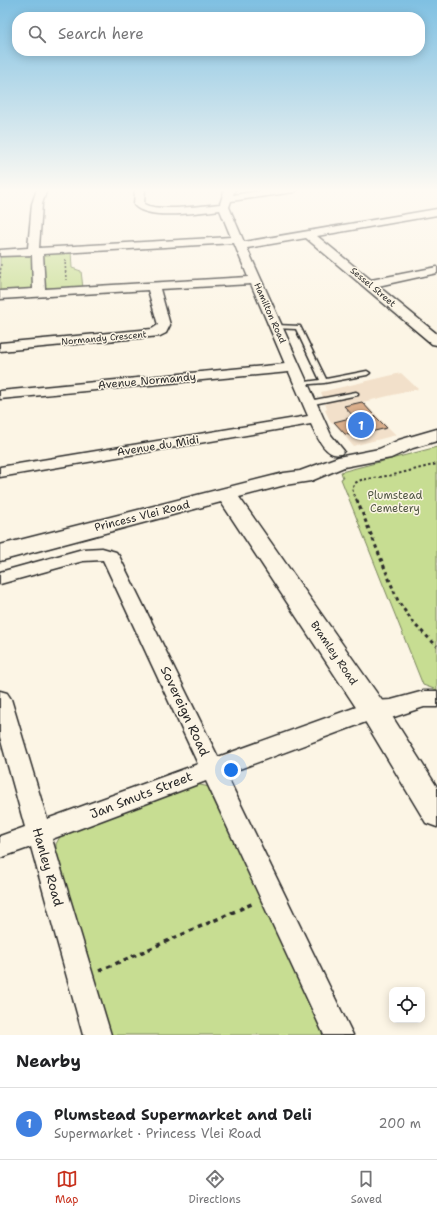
<!DOCTYPE html>
<meta charset="utf-8">
<style>
body{margin:0;font-family:"Shantell Sans",sans-serif;background:#f2f2f2;color:#202124}
.controls{position:absolute;right:12px;bottom:12px;display:grid;overflow:hidden;border-radius:8px;box-shadow:0 2px 10px #0003}
.controls button{width:36px;height:36px;display:grid;place-items:center;padding:0;border:0;border-bottom:1px solid #e0e0e0;background:#fff;color:#202124;font:20px sans-serif}
.you{position:absolute;left:231px;top:770px;width:14px;height:14px;margin:-10px;border:3px solid #fff;border-radius:50%;background:#1a73e8;box-shadow:0 0 0 6px #1a73e833}
.badge{display:grid;place-items:center;width:26px;height:26px;border-radius:50%;background:#c8321e;color:#fff;font-size:13px;font-weight:700}
.pin{position:absolute;translate:-50% -50%;border:2px solid #fff;box-shadow:0 1px 4px #0006}
.list{margin:0;padding:0;list-style:none}
h2{display:flex;justify-content:space-between;align-items:center;height:52px;margin:0;padding:0 16px;font-size:17px}
h2 small{font-size:13px;font-weight:400;color:#757577}
.list li{display:grid;grid-template-columns:26px 1fr auto;gap:12px;align-items:center;box-sizing:border-box;height:72px;padding:0 16px;border-top:1px solid #e0e0e0}
.list b{display:block;font-size:15px;white-space:nowrap}
.list p{margin:0;font-size:13px;white-space:nowrap;color:#757577}
.list em{font-size:13px;font-style:normal;color:#757577}
.icon{flex:none;width:22px;height:22px;fill:none;stroke:currentColor;stroke-width:2;stroke-linecap:round;stroke-linejoin:round}
.map{position:relative;flex:none;width:437px;height:1035px;overflow:hidden}
.search{position:absolute;background:#fff;box-shadow:0 2px 10px #0003;left:12px;right:12px;top:12px;height:44px;display:flex;align-items:center;gap:10px;box-sizing:border-box;padding:0 14px;border-radius:16px;color:#757577;font-size:15px}
.sheet{height:124px;background:#fff}
nav{display:flex;justify-content:space-around;align-items:center;box-sizing:border-box;height:56px;border-top:1px solid #e0e0e0;background:#fff;font-size:11px;color:#757577}
nav a{display:grid;justify-items:center;gap:2px}
nav .on{color:#c8321e}
.map>svg:first-child{display:block}
.built{fill:#f2e0ca}
.green{fill:#c7dd92;stroke:#79845e}
.building{fill:#dbaf8c;stroke:#2b2b2b}
.lines{fill:none;stroke-linecap:round;stroke-linejoin:round}
.lane-casing{stroke:#2b2b2b;stroke-width:3}
.street-casing{stroke:#2b2b2b;stroke-width:3}
.secondary-casing{stroke:#2b2b2b;stroke-width:3}
.path-far3{stroke:#2b2b2b;stroke-width:1.5;stroke-dasharray:2 2;stroke-linecap:butt}
.path-far2{stroke:#2b2b2b;stroke-width:2;stroke-dasharray:2.5 2.5;stroke-linecap:butt}
.path-far1{stroke:#2b2b2b;stroke-width:3;stroke-dasharray:3.5 3.5;stroke-linecap:butt}
.path{stroke:#2b2b2b;stroke-width:3.5;stroke-dasharray:4.5 4.5;stroke-linecap:butt}
.lane{fill:#fcf5e5;fill-rule:evenodd}
.street{fill:#fcf5e5;fill-rule:evenodd}
.secondary{fill:#fcf5e5;fill-rule:evenodd}
.labels{text-anchor:middle;dominant-baseline:central;stroke-width:3;stroke-linejoin:round;paint-order:stroke}
.far-street-label{font-size:9px;fill:#2b2b2b;stroke:#fcf5e5}
.street-label{font-size:11px;fill:#2b2b2b;stroke:#fcf5e5}
.park-label{font-size:11px;fill:#525845;stroke:#fcf5e5}
.near-street-label{font-size:13px;fill:#2b2b2b;stroke:#fcf5e5}
</style>
<div class="map">
<svg width="437" height="1035" viewBox="0 0 437 1035">
<rect width="100%" height="100%" fill="#fcf5e5"/>
<filter id="ink" filterUnits="userSpaceOnUse"><feTurbulence type="fractalNoise" baseFrequency=".025" numOctaves="2"/><feDisplacementMap in="SourceGraphic" scale="8" xChannelSelector="R" yChannelSelector="G"/><feConvolveMatrix kernelMatrix="1 2 1 2 8 2 1 2 1" color-interpolation-filters="sRGB"/></filter>
<g filter="url(#ink)">
<path class="built" d="M 401,373 L 418,389 L 363,402 L 396,435 L 353,446 L 334,423 L 331,423 L 325,410 L 327,409 L 321,392 Z"/>
<path class="green" d="M 71,251 L 72,268 L 81,271 L 83,288 L 44,288 L 43,256 L 49,252 Z
M 0,255 L 33,256 L 33,289 L 0,293 Z
M 437,447 L 437,690 L 423,685 L 341,479 L 343,478 L 341,472 Z
M 195,784 L 210,787 L 328,1035 L 111,1035 L 56,851 L 56,844 L 62,833 Z"/>
<path class="building" d="M 362,402 L 372,413 L 387,428 L 354,436 L 345,434 L 334,422 L 354,417 L 344,406 Z"/>
<g class="lines">
<defs>
<path id="lane" d="M 276,325 L 300,326 L 326,379 L 367,371 L 370,373 L 367,375 L 324,383 L 298,385 L 298,383 L 320,380 L 296,329 L 274,328 L 273,327 Z
M 356,392 L 358,393 L 358,395 L 309,405 L 306,403 L 309,401 Z"/>
<path id="street" d="M 37,189 L 47,189 L 42,204 L 39,248 L 231,237 L 220,210 C 201,212 147,221 134,205 L 135,189 L 145,189 L 144,204 C 158,212 202,206 220,204 L 225,189 L 235,189 L 233,195 L 272,189 L 299,189 L 294,192 L 231,201 L 229,207 L 244,242 L 437,209 L 437,215 L 317,236 L 371,280 L 437,267 L 437,273 L 378,286 L 437,334 L 437,345 L 432,344 L 306,238 L 247,248 L 331,435 L 344,451 L 341,454 C 326,458 317,437 311,424 L 0,477 L 0,467 L 308,416 L 289,372 L 0,399 L 0,391 L 285,364 L 251,284 L 160,289 L 170,325 L 166,333 L 160,336 L 0,351 L 0,343 L 152,329 L 158,325 L 148,290 L 0,299 L 0,291 L 33,289 L 32,255 L 0,256 L 0,250 L 28,248 L 32,204 ZM 234,243 L 248,277 L 45,289 L 43,254 Z
M 102,548 L 116,552 L 119,556 L 218,757 L 373,701 L 391,700 L 424,691 L 437,691 L 437,707 L 424,707 L 391,718 L 374,719 L 226,774 L 353,1035 L 324,1035 L 206,781 L 52,839 L 111,1035 L 83,1035 L 31,847 L 0,858 L 0,836 L 25,827 L 0,737 L 0,691 L 7,693 L 11,699 L 47,819 L 198,764 L 103,560 L 83,561 L 0,584 L 0,572 L 83,549 Z"/>
<path id="secondary" d="M 437,429 L 437,441 L 413,448 L 391,458 L 344,467 L 311,481 L 285,485 L 239,497 L 383,702 L 437,787 L 437,827 L 426,823 L 363,718 L 221,502 L 0,561 L 0,545 L 284,473 L 300,471 L 338,457 L 379,449 L 399,440 Z"/>
</defs>
<use href="#lane" class="lane-casing"/>
<use href="#street" class="street-casing"/>
<use href="#secondary" class="secondary-casing"/>
<path class="path-far3" d="M 65,259 L 66,280
M 0,278 L 1,263"/>
<path class="path-far2" d="M 357,501 L 352,489 L 355,483 L 361,480 L 393,475 L 437,464"/>
<path class="path-far1" d="M 357,500 L 398,601 L 414,624 L 437,646"/>
<path class="path" d="M 99,971 L 254,903"/>
<use href="#lane" class="lane"/>
<use href="#street" class="street"/>
<use href="#secondary" class="secondary"/>
</g>
</g>
<linearGradient id="sky" x2="0" y2="1"><stop stop-color="#7fc0e2"/><stop offset="0.57" stop-color="#fefaf3"/><stop offset="1" stop-color="#fefaf3" stop-opacity="0"/></linearGradient>
<rect width="437" height="334" fill="url(#sky)"/>
<g class="labels">
<g class="far-street-label">
<text transform="translate(373 287) rotate(40)">Sessel Street</text>
<text transform="translate(270 313) rotate(66)">Hamilton Road</text>
<text transform="translate(104 338) rotate(-5)">Normandy Crescent</text>
</g>
<g class="street-label">
<text transform="translate(147 381) rotate(-5)">Avenue Normandy</text>
<text transform="translate(158 446) rotate(-9)">Avenue du Midi</text>
<text transform="translate(142 516) rotate(-14)">Princess Vlei Road</text>
<text transform="translate(334 653) rotate(56)">Bramley Road</text>
</g>
<g class="park-label">
<text x="395" y="495">Plumstead<tspan x="395" dy="13">Cemetery</tspan></text>
</g>
<g class="near-street-label">
<text transform="translate(185 711) rotate(65)">Sovereign Road</text>
<text transform="translate(141 795) rotate(-21)">Jan Smuts Street</text>
<text transform="translate(48 867) rotate(74)">Hanley Road</text>
</g>
</g>
</svg>
<div class="controls">
<button><svg class="icon" aria-label="locate" viewBox="0 0 24 24"><circle cx="12" cy="12" r="6"/><path d="M12 2v4M12 18v4M2 12h4M18 12h4"/></svg></button>
</div>
<div class="you"></div>
<div class="pin badge" style="left:361px;top:425px;background:#3f7fe0">1</div>
<div class="search"><svg class="icon" aria-label="search" viewBox="0 0 24 24"><circle cx="10" cy="10" r="6"/><path d="M15 15l6 6"/></svg>Search here</div>
</div>
<section class="sheet">
<h2>Nearby<small></small></h2>
<ul class="list">
<li><span class="badge" style="background:#3f7fe0">1</span><div><b>Plumstead Supermarket and Deli</b><p>Supermarket · Princess Vlei Road</p></div><em>200 m</em></li>
</ul>
</section>
<nav>
<a class="on"><svg class="icon" aria-label="map" viewBox="0 0 24 24"><path d="M3 6l6-2 6 2 6-2v14l-6 2-6-2-6 2zM9 4v14M15 6v14"/></svg>Map</a>
<a><svg class="icon" aria-label="directions" viewBox="0 0 24 24"><path d="M12 3l9 9-9 9-9-9zM9 14v-3h6M13 9l2 2-2 2"/></svg>Directions</a>
<a><svg class="icon" aria-label="saved" viewBox="0 0 24 24"><path d="M7 4h10v16l-5-4-5 4z"/></svg>Saved</a>
</nav>
